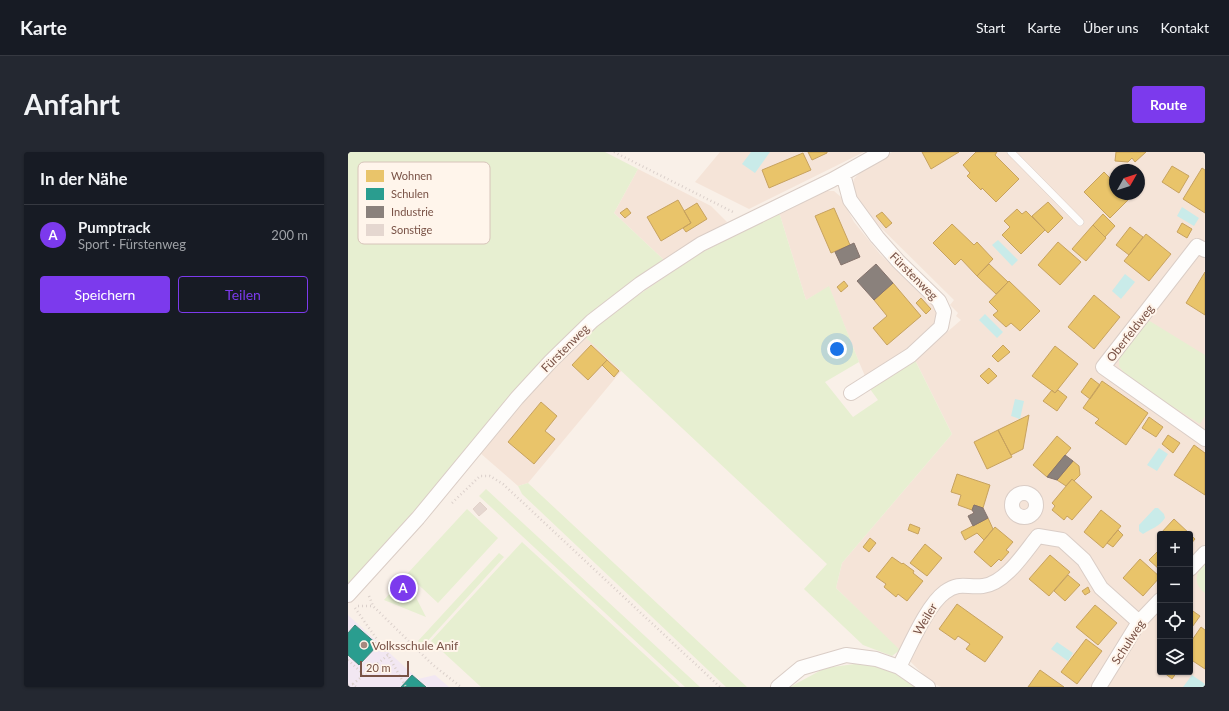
<!DOCTYPE html>
<html lang="de">
<meta charset="utf-8">
<style>
body{margin:0;font-family:Lato,sans-serif;background:#242831;color:#f1f3f6}
.controls{position:absolute;right:12px;bottom:12px;display:grid;overflow:hidden;border-radius:4px;box-shadow:0 1px 3px #0004}
.controls button{width:36px;height:36px;display:grid;place-items:center;padding:0;border:0;border-bottom:1px solid #363941;background:#171b24;color:#f1f3f6;font:20px sans-serif}
.compass{position:absolute;left:761px;top:12px;width:36px;height:36px;border-radius:50%;background:#171b24;box-shadow:0 1px 3px #0004;rotate:51deg}
.scale{position:absolute;left:12px;bottom:10px;width:49px;box-sizing:border-box;padding-left:4px;border:2px solid #795246;border-top:0;font-size:11px;line-height:14px;white-space:nowrap;color:#795246;-webkit-text-stroke:3px #fff5eb;paint-order:stroke}
.you{position:absolute;left:489px;top:197px;width:14px;height:14px;margin:-10px;border:3px solid #fff;border-radius:50%;background:#1a73e8;box-shadow:0 0 0 6px #1a73e833}
.badge{display:grid;place-items:center;width:26px;height:26px;border-radius:50%;background:#7c3aed;color:#fff;font-size:13px;font-weight:700}
.pin{position:absolute;translate:-50% -50%;border:2px solid #fff;box-shadow:0 1px 4px #0006}
.list{margin:0;padding:0;list-style:none}
h2{display:flex;justify-content:space-between;align-items:center;height:52px;margin:0;padding:0 16px;font-size:17px}
h2 small{font-size:13px;font-weight:400;color:#9ea1a6}
.list li{display:grid;grid-template-columns:26px 1fr auto;gap:12px;align-items:center;box-sizing:border-box;height:60px;padding:0 16px;border-top:1px solid #363941}
.list b{display:block;font-size:15px;white-space:nowrap}
.list p{margin:0;font-size:13px;white-space:nowrap;color:#9ea1a6}
.list em{font-size:13px;font-style:normal;color:#9ea1a6}
.actions{display:flex;gap:8px;padding:12px 16px}
.actions a{flex:1;padding:9px 0;border:1px solid #7c3aed;border-radius:4px;text-align:center;font-size:14px;color:#7c3aed}
.actions .main{background:#7c3aed;color:#fff}
.icon{flex:none;width:22px;height:22px;fill:none;stroke:currentColor;stroke-width:2;stroke-linecap:round;stroke-linejoin:round}
.map{position:relative;flex:none;width:857px;height:535px;overflow:hidden;border-radius:4px}
header{display:flex;align-items:center;gap:24px;box-sizing:border-box;height:56px;padding:0 20px;background:#171b24;border-bottom:1px solid #363941}
header strong{font-size:19px}
nav{display:flex;gap:22px;margin-inline-start:auto;font-size:14px}
.intro{display:flex;align-items:center;justify-content:space-between;box-sizing:border-box;height:96px;padding:0 24px}
h1{margin:0;font-size:28px}
.button{padding:10px 18px;border-radius:4px;background:#7c3aed;color:#fff;font-size:14px;font-weight:700}
main{display:flex;gap:24px;padding:0 24px}
aside{flex:1;background:#171b24;border-radius:4px;box-shadow:0 1px 3px #0004}
.map>svg:first-child{display:block}
.residential{fill:#f5e4d8;fill-rule:evenodd}
.education{fill:#f2e7f2}
.green{fill:#e7efd1}
.water{fill:#c9ebe9}
.homes{fill:#e9c46a;stroke:#c7a25f}
.schools{fill:#2a9d8f;stroke:#428679}
.industry{fill:#8a817c;stroke:#85736c}
.building{fill:#e5d7d0;stroke:#e2d2ca}
.lines{fill:none;stroke-linecap:round;stroke-linejoin:round}
.lane-casing{stroke:#dacdc6;stroke-width:8}
.street-casing{stroke:#dacdc6;stroke-width:16}
.path{stroke:#dbd0cb;stroke-width:2.5;stroke-dasharray:1 3;stroke-linecap:butt}
.lane{stroke:#fefdfc;stroke-width:7}
.street{stroke:#fefdfc;stroke-width:14}
.poi-dot{fill:#a6897f;stroke:#fff5eb;stroke-width:1.5}
.labels{text-anchor:middle;dominant-baseline:central;stroke-width:4;stroke-linejoin:round;paint-order:stroke}
.street-label{font-size:12px;fill:#795246;stroke:#fff5eb}
.poi-label{font-size:12px;fill:#795246;stroke:#fff5eb;text-anchor:start}
.key{fill:#fff5eb;stroke:#d7c4ba;stroke-width:1}
.key-label{font-size:11px;fill:#795246}
</style>
<header>
<strong>Karte</strong>
<nav><a>Start</a><a>Karte</a><a>Über uns</a><a>Kontakt</a></nav>
</header>
<div class="intro"><h1>Anfahrt</h1><a class="button">Route</a></div>
<main>
<aside>
<h2>In der Nähe<small></small></h2>
<ul class="list">
<li><span class="badge">A</span><div><b>Pumptrack</b><p>Sport · Fürstenweg</p></div><em>200 m</em></li>
</ul>
<div class="actions"><a class="main">Speichern</a><a>Teilen</a></div>
</aside>
<div class="map">
<svg width="857" height="535" viewBox="0 0 857 535">
<rect width="100%" height="100%" fill="#f9f0e8"/>
<path class="residential" d="M 372,0 L 516,0 L 401,57 L 347,30 Z
M 544,0 L 857,0 L 857,535 L 593,535 L 584,531 L 488,436 L 494,411 L 604,282 L 567,208 L 613,168 L 608,164 L 610,161 L 602,153 L 606,148 L 527,70 L 510,47 L 504,35 L 506,27 L 514,18 ZM 767,18 L 791,18 L 791,42 L 767,42 ZM 812,382 L 842,382 L 842,520 L 812,520 Z
M 290,17 L 363,54 L 379,70 L 347,90 L 318,110 L 266,61 Z
M 479,39 L 486,39 L 493,45 L 506,70 L 532,102 L 585,154 L 588,161 L 588,168 L 585,173 L 561,196 L 517,224 L 511,210 L 481,135 L 458,148 L 431,60 Z
M 236,184 L 274,218 L 180,331 L 170,334 L 131,300 L 190,231 Z"/>
<path class="education" d="M 0,463 L 70,527 L 87,523 L 101,535 L 0,535 Z"/>
<path class="green" d="M 0,0 L 257,0 L 290,17 L 266,61 L 318,110 L 274,140 L 0,438 Z
M 431,60 L 458,148 L 481,134 L 511,210 L 477,230 L 505,265 L 530,248 L 522,237 L 567,208 L 604,282 L 494,411 L 488,436 L 552,498 L 544,504 L 515,493 L 456,437 L 479,412 L 236,184 L 286,146 L 351,102 Z
M 800,168 L 857,203 L 857,264 L 852,272 L 780,226 L 771,214 L 771,205 Z
M 180,331 L 399,535 L 378,535 L 174,342 L 170,334 Z
M 138,337 L 352,535 L 337,535 L 131,344 Z
M 119,357 L 150,386 L 90,451 L 59,422 Z
M 174,390 L 332,535 L 133,535 L 83,489 Z
M 151,401 L 156,405 L 75,494 L 70,489 Z
M 857,411 L 857,441 C 845,432 847,421 857,411 Z
M 57,424 L 78,465 L 36,448 Z
M 514,511 L 550,521 L 571,535 L 442,535 L 477,516 Z"/>
<path class="water" d="M 403,0 L 422,0 L 407,21 L 394,12 Z
M 834,55 L 851,66 L 846,74 L 829,64 Z
M 650,88 L 670,108 L 664,114 L 644,93 Z
M 777,122 L 787,130 L 773,147 L 764,139 Z
M 637,162 L 655,180 L 649,186 L 631,168 Z
M 667,247 L 676,249 L 672,267 L 663,264 Z
M 811,296 L 820,302 L 809,319 L 799,313 Z
M 807,356 L 810,356 L 816,362 L 817,366 C 811,375 804,376 795,382 L 791,379 L 791,373 Z
M 709,490 L 725,501 L 720,509 L 703,497 Z
M 844,523 L 857,532 L 857,535 L 835,535 Z"/>
<path class="homes" d="M 460,0 L 479,0 L 479,1 L 464,8 Z
M 574,0 L 611,0 L 583,17 Z
M 628,0 L 649,0 L 647,3 L 671,27 L 648,50 L 634,36 L 633,38 L 619,24 L 622,21 L 615,13 Z
M 768,0 L 798,0 L 787,10 L 784,6 L 780,10 L 767,9 Z
M 455,1 L 463,18 L 421,36 L 414,18 Z
M 824,14 L 841,24 L 831,41 L 814,30 Z
M 854,16 L 857,18 L 857,61 L 835,47 Z
M 756,20 L 767,31 L 767,42 L 778,42 L 782,46 L 762,66 L 736,40 Z
M 330,48 L 343,71 L 313,89 L 299,65 Z
M 700,50 L 715,66 L 700,81 L 684,64 Z
M 349,51 L 359,67 L 338,80 L 335,76 L 343,71 L 336,59 Z
M 279,56 L 283,61 L 277,66 L 272,61 Z
M 486,56 L 502,93 L 483,101 L 467,64 Z
M 669,57 L 674,62 L 678,59 L 697,78 L 673,102 L 654,83 L 662,75 L 656,69 Z
M 534,60 L 544,71 L 538,76 L 528,64 Z
M 755,62 L 767,74 L 757,85 L 745,73 Z
M 834,71 L 844,77 L 839,86 L 829,80 Z
M 604,72 L 626,93 L 629,90 L 645,107 L 629,124 L 613,107 L 607,113 L 585,91 Z
M 745,73 L 758,86 L 738,109 L 724,97 Z
M 782,75 L 795,85 L 781,103 L 768,93 Z
M 798,82 L 823,102 L 801,129 L 776,109 Z
M 710,90 L 733,110 L 712,133 L 690,113 Z
M 641,112 L 660,130 L 648,142 L 629,124 Z
M 857,120 L 857,163 L 838,151 Z
M 496,129 L 500,134 L 493,140 L 489,135 Z
M 661,129 L 692,159 L 672,179 L 663,171 L 658,175 L 645,163 L 650,159 L 641,150 Z
M 545,131 L 573,164 L 539,193 L 525,176 L 539,164 L 526,148 Z
M 746,143 L 772,165 L 746,197 L 720,175 Z
M 573,146 L 583,157 L 578,162 L 568,151 Z
M 243,193 L 259,208 L 240,228 L 224,213 Z
M 655,193 L 662,200 L 650,210 L 644,204 Z
M 707,194 L 730,212 L 707,241 L 684,224 Z
M 259,208 L 271,219 L 266,225 L 254,213 Z
M 641,216 L 649,224 L 640,232 L 632,224 Z
M 743,226 L 752,233 L 742,247 L 733,240 Z
M 754,229 L 800,261 L 778,293 L 747,271 L 751,267 L 735,256 Z
M 704,238 L 707,241 L 710,238 L 719,245 L 709,259 L 695,249 Z
M 193,250 L 209,264 L 197,279 L 207,287 L 186,312 L 160,290 Z
M 681,263 L 675,297 L 663,303 L 650,278 Z
M 801,265 L 815,275 L 808,285 L 794,276 Z
M 650,278 L 664,305 L 639,317 L 626,290 Z
M 820,283 L 832,291 L 825,301 L 814,292 Z
M 709,284 L 723,296 L 699,325 L 685,313 Z
M 846,293 L 857,301 L 857,343 L 826,323 Z
M 725,309 L 731,314 L 732,323 L 726,329 L 724,327 L 718,334 L 709,328 Z
M 609,322 L 642,333 L 635,356 L 626,353 L 624,358 L 610,353 L 613,343 L 603,340 Z
M 724,327 L 744,345 L 724,368 L 719,364 L 716,368 L 704,358 L 707,354 L 704,351 Z
M 753,358 L 773,374 L 755,396 L 736,380 Z
M 640,366 L 645,377 L 636,388 L 629,381 L 617,388 L 613,380 Z
M 826,367 L 842,382 L 812,382 Z
M 562,372 L 572,376 L 570,382 L 560,378 Z
M 647,375 L 665,390 L 658,398 L 661,400 L 653,409 L 651,407 L 643,415 L 626,400 Z
M 770,378 L 775,383 L 765,395 L 759,391 Z
M 842,382 L 847,387 L 842,393 Z
M 522,386 L 528,391 L 521,400 L 515,395 Z
M 577,392 L 594,406 L 579,424 L 562,411 Z
M 812,397 L 812,418 L 801,408 Z
M 702,403 L 722,420 L 701,444 L 681,427 Z
M 544,405 L 554,412 L 555,411 L 566,419 L 565,421 L 575,429 L 559,449 L 550,442 L 548,445 L 536,435 L 538,432 L 528,425 Z
M 792,407 L 812,425 L 795,444 L 775,426 Z
M 720,423 L 732,433 L 717,449 L 706,439 Z
M 740,435 L 742,440 L 737,443 L 734,439 Z
M 609,452 L 655,485 L 637,510 L 618,497 L 622,492 L 610,484 L 607,488 L 591,477 Z
M 747,453 L 769,471 L 750,493 L 728,475 Z
M 842,457 L 852,464 L 842,478 Z
M 853,475 L 857,478 L 857,517 L 842,507 L 842,491 Z
M 738,487 L 754,499 L 729,532 L 713,520 Z
M 692,518 L 716,535 L 680,535 Z
M 815,520 L 829,520 L 824,527 Z"/>
<path class="schools" d="M 7,473 L 30,493 L 11,513 L 0,503 L 0,481 Z
M 64,523 L 78,535 L 53,535 Z"/>
<path class="industry" d="M 506,91 L 512,105 L 493,113 L 487,100 Z
M 528,112 L 545,131 L 526,148 L 509,129 Z
M 717,303 L 725,309 L 709,328 L 699,325 Z
M 626,353 L 635,356 L 640,366 L 625,374 L 620,364 L 626,361 L 624,358 Z"/>
<path class="building" d="M 132,350 L 139,357 L 131,364 L 125,357 Z"/>
<g class="lines">
<defs>
<path id="lane" d="M 663,0 L 732,70"/>
<path id="street" d="M 495,22 L 502,48 L 529,85 L 550,109 L 591,149 L 596,160 L 593,175 L 563,203 L 503,241
M 857,98 L 849,94 L 755,215 L 857,287
M664 353a12 12 0 1 1 24 0a12 12 0 1 1-24 0Z
M 842,417 L 857,401
M 0,443 L 70,366 L 169,246 L 203,209 L 244,169 L 292,132 L 353,92 L 484,28 L 534,0
M 551,515 C 562,494 579,453 597,440 C 612,429 619,436 635,434 C 657,432 677,400 690,384 L 714,388 L 736,408 L 753,436 L 791,470
M 430,535 L 453,516 L 498,503 L 528,507 L 551,515 L 580,535
M 751,535 L 791,470 L 812,448"/>
</defs>
<use href="#lane" class="lane-casing"/>
<use href="#street" class="street-casing"/>
<path class="path" d="M 266,0 L 385,60
M 104,351 L 132,324 L 142,324 L 155,332 L 372,535
M 21,444 L 25,454 L 85,513 L 113,535
M 10,454 L 25,454
M 7,456 L 40,503 L 58,535
M 0,508 L 16,523
M 5,532 L 40,503
M 0,533 L 5,532 L 8,535"/>
<use href="#lane" class="lane"/>
<use href="#street" class="street"/>
</g>
<circle class="poi-dot" cx="16" cy="493" r="4"/>
<g class="labels">
<g class="street-label">
<text transform="translate(566 124) rotate(45)">Fürstenweg</text>
<text transform="translate(782 181) rotate(-52)">Oberfeldweg</text>
<text transform="translate(217 196) rotate(-45)">Fürstenweg</text>
<text transform="translate(577 467) rotate(-59)">Weiler</text>
<text transform="translate(780 490) rotate(-57)">Schulweg</text>
</g>
<g class="poi-label">
<text x="24" y="493">Volksschule Anif</text>
</g>
</g>
<rect x="10" y="10" width="132" height="82" rx="6" class="key"/>
<rect x="18" y="18" width="18" height="12" fill="#e9c46a"/>
<rect x="18" y="36" width="18" height="12" fill="#2a9d8f"/>
<rect x="18" y="54" width="18" height="12" fill="#8a817c"/>
<rect x="18" y="72" width="18" height="12" fill="#e5d7d0"/>
<g class="key-label">
<text x="43" y="28">Wohnen</text>
<text x="43" y="46">Schulen</text>
<text x="43" y="64">Industrie</text>
<text x="43" y="82">Sonstige</text>
</g>
</svg>
<div class="controls">
<button>+</button>
<button>−</button>
<button><svg class="icon" aria-label="locate" viewBox="0 0 24 24"><circle cx="12" cy="12" r="6"/><path d="M12 2v4M12 18v4M2 12h4M18 12h4"/></svg></button>
<button><svg class="icon" aria-label="layers" viewBox="0 0 24 24"><path d="M12 4l9 5-9 5-9-5zM3 14l9 5 9-5"/></svg></button>
</div>
<svg class="compass" viewBox="-18 -18 36 36"><path d="M0-13l5 13h-10z" fill="#e53935"/><path d="M0 13l5-13h-10z" fill="#9ea1a6"/></svg>
<div class="scale">20 m</div>
<div class="you"></div>
<div class="pin badge" style="left:55px;top:436px">A</div>
</div>
</main>
